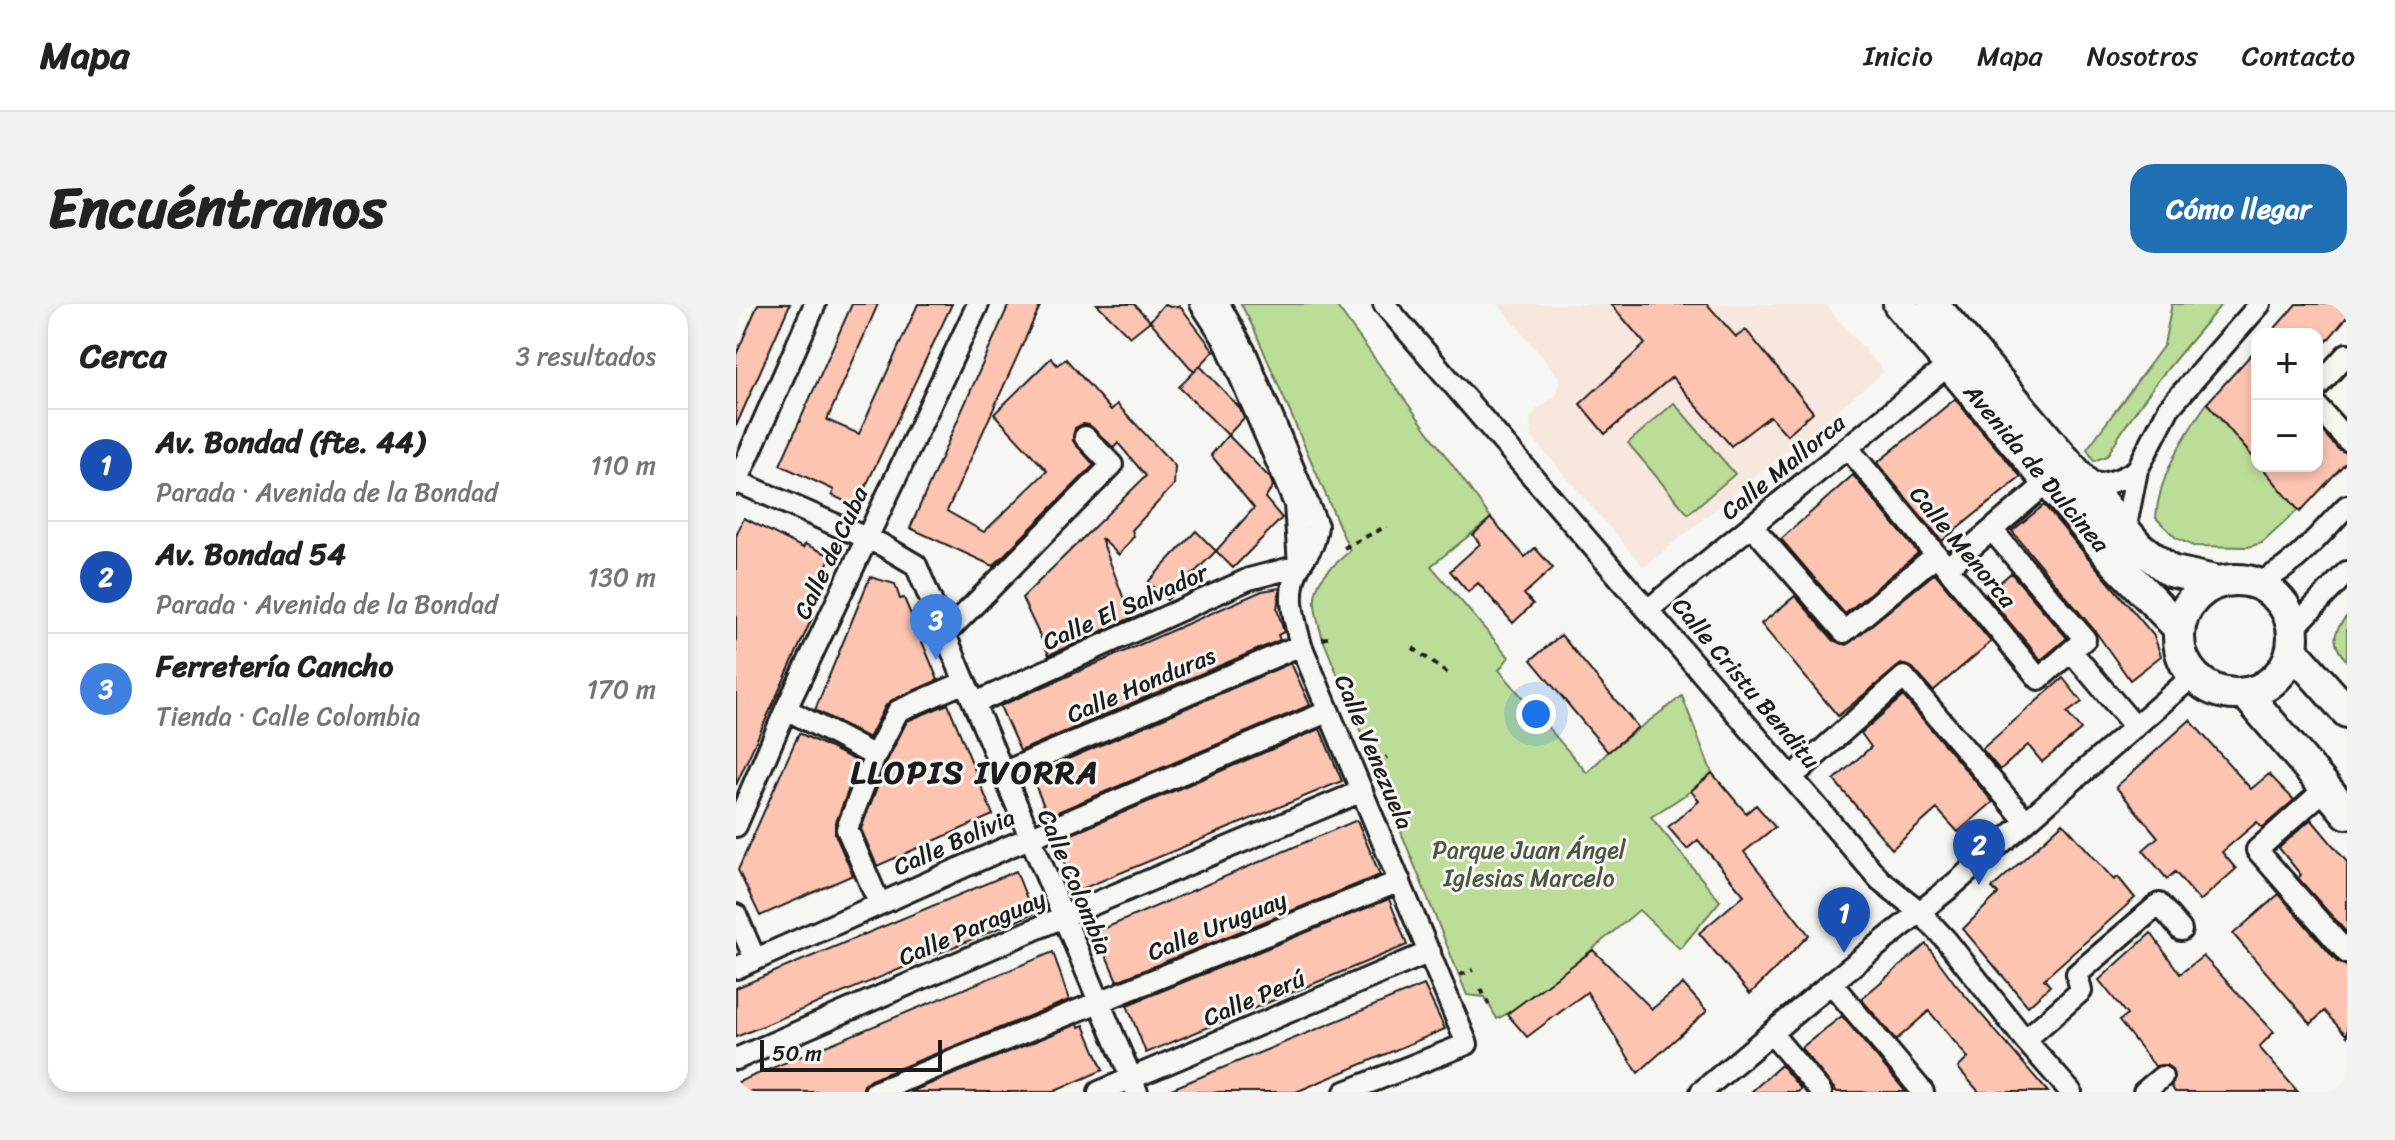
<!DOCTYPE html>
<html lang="es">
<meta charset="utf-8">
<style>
body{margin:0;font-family:Sriracha,sans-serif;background:#f2f2f2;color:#222}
.controls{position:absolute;right:24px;top:24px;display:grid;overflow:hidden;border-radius:16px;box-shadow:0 4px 12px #0003}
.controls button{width:72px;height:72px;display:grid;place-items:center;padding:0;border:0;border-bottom:2px solid #e0e0e0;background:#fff;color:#222;font:40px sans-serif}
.scale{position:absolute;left:24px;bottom:20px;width:182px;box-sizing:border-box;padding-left:8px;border:4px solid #1c1c1c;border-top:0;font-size:22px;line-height:28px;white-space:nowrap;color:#1c1c1c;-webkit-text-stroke:6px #f6f6f2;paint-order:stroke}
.you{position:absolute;left:800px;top:410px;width:28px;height:28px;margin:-20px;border:6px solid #fff;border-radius:50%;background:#1a73e8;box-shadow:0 0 0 12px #1a73e833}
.badge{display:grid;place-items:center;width:52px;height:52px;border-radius:50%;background:#1f6fb2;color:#fff;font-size:26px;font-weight:700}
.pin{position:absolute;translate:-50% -66px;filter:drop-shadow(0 2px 4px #0008)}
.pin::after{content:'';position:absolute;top:42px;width:28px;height:24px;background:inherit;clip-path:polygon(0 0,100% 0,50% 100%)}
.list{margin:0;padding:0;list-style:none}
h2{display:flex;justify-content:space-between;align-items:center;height:104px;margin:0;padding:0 32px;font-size:34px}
h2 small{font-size:26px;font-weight:400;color:#767676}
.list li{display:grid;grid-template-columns:52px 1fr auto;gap:24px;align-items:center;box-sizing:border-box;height:112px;padding:0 32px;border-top:2px solid #e0e0e0}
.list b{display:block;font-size:30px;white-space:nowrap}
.list p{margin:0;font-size:26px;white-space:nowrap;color:#767676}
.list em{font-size:26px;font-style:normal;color:#767676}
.map{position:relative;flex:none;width:1611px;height:788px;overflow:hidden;border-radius:24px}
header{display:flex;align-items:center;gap:48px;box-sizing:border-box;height:112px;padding:0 40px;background:#fff;border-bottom:2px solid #e0e0e0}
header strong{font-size:38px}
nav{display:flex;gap:44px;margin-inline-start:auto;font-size:28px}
.intro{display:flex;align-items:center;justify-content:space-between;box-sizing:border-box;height:192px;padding:0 48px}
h1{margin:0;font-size:56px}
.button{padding:20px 36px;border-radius:24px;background:#1f6fb2;color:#fff;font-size:28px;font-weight:700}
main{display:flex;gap:48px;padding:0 48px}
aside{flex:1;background:#fff;border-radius:24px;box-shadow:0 4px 12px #0003}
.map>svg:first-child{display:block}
.built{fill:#f8e7df}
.green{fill:#bcdd97;stroke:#6c7c5a;stroke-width:2}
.building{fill:#fdc4b2;stroke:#1c1c1c;stroke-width:2}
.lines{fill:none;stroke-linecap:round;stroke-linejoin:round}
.street-casing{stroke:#1c1c1c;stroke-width:26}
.secondary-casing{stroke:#1c1c1c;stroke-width:36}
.path{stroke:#1c1c1c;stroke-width:4;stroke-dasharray:6 6;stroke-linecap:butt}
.street{stroke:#f6f6f2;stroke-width:20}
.secondary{stroke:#f6f6f2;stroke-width:30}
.labels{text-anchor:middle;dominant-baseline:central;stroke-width:6;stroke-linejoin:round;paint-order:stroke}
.street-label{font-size:24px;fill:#1c1c1c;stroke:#f6f6f2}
.park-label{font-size:24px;fill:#4c5641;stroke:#f6f6f2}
.district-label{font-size:32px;font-weight:bold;letter-spacing:2px;fill:#1c1c1c;stroke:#f6f6f2}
</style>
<header>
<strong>Mapa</strong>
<nav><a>Inicio</a><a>Mapa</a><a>Nosotros</a><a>Contacto</a></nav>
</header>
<div class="intro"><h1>Encuéntranos</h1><a class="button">Cómo llegar</a></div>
<main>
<aside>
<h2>Cerca<small>3 resultados</small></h2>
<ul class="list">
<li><span class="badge" style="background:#1a4fb4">1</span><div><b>Av. Bondad (fte. 44)</b><p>Parada · Avenida de la Bondad</p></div><em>110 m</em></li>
<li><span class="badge" style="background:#1a4fb4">2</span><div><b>Av. Bondad 54</b><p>Parada · Avenida de la Bondad</p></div><em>130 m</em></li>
<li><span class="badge" style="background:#3f7fe0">3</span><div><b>Ferretería Cancho</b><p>Tienda · Calle Colombia</p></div><em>170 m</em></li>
</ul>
</aside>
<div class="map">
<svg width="1611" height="788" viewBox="0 0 1611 788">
<rect width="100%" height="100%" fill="#f6f6f2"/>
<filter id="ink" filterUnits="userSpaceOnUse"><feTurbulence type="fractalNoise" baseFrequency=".0125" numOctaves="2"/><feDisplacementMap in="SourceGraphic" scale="16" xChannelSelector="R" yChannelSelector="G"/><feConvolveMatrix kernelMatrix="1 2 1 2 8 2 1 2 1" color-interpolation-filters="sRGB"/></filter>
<g filter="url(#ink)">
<path class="built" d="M 762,0 L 1089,0 L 1148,68 L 908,263 L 796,133 L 794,116 L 801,105 L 819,93 L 823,84 L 823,73 Z"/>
<path class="green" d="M 505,0 L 599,0 L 755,214 L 695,262 L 773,353 L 763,366 L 851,469 L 872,448 L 946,392 L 976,469 L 955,487 L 915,513 L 984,597 L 944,645 L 903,606 L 792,699 L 761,715 L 749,693 L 731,691 L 587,335 C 572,287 576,279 614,247 L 519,27 Z
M 1436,0 L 1486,0 C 1444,49 1403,96 1371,152 L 1358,157 L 1351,145 L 1428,41 Z
M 938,99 L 999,170 L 952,210 L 892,139 Z
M 1471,99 L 1521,158 L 1521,162 L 1525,162 L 1562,206 L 1526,239 L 1512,243 L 1457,242 L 1440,234 L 1420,214 C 1423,171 1447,134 1471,99 Z
M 1611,312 L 1611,357 C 1596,341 1595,329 1611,312 Z"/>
<path class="building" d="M 22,0 L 54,0 L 0,122 L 0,51 Z
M 116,0 L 142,0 L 91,116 L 123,130 L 182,0 L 216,0 L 120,203 L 96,191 L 98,186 L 44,161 Z
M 273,0 L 305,0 L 211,207 L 248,228 L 311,167 L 258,110 L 315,54 L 321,61 L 330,55 L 375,106 L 381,100 L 439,162 L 438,181 L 396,226 L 398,232 L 383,251 L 365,234 L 395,314 L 313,351 L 286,294 L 410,172 L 382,139 L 378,144 L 353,121 L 347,120 L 339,124 L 337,137 L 358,161 L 257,262 L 174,224 Z
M 361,0 L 398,0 L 414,17 L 394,33 Z
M 428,0 L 434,3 L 444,2 L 478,47 L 458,68 L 414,17 Z
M 875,0 L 971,0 L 1000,33 L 1010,26 L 1077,108 L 1051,131 L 1034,112 L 995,142 L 936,73 L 869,130 L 844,100 L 909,40 Z
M 1560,0 L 1611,0 L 1611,13 L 1581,49 L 1581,30 L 1534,30 Z
M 1521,44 L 1521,158 L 1471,99 Z
M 464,62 L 504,104 L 508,114 L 492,131 L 443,83 Z
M 1219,95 L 1285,173 L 1206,237 L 1141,159 Z
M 1586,127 L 1602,145 L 1611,149 L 1611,157 L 1564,208 L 1525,162 L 1581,162 L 1581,132 Z
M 492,131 L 534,174 L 537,182 L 529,194 L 546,214 L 497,264 L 480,247 L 518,204 L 475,151 Z
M 1117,171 L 1182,249 L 1109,310 L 1045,235 Z
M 1308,201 L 1418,332 L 1425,352 L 1394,376 L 1359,327 L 1276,227 Z
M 8,214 L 67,244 L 69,240 L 95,252 L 70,305 L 77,312 L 0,481 L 0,232 Z
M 755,214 L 789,253 L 799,244 L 817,264 L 788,290 L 797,300 L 777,319 L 742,279 L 732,288 L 714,267 L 744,240 L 737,231 Z
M 460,227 L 480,247 L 431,296 L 412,278 Z
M 1199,269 L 1255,338 L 1197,387 L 1177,364 L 1165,360 L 1102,412 L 1025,320 L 1059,292 L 1098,337 L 1111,341 Z
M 1275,269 L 1331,334 L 1305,356 L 1250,290 Z
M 134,273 L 159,280 L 164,295 L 168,294 L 202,376 L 156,396 L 150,401 L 133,434 L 79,406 Z
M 544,284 L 541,305 L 548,328 L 542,331 L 544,336 L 284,447 L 264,402 L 526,287 Z
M 825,331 L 902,423 L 872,448 L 795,356 Z
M 555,359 L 574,401 L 312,512 L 295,471 Z
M 1327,374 L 1346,398 L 1331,409 L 1345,426 L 1306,458 L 1292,441 L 1264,466 L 1246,445 Z
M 1167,392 L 1257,498 L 1222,528 L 1201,505 L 1156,545 L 1098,476 L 1135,443 L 1125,429 Z
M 212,400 L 257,511 L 141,562 L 125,525 L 151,457 L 171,417 Z
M 1454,416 L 1515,485 L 1533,470 L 1558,496 L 1526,524 L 1521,518 L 1486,548 L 1500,565 L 1464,597 L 1439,568 L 1431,575 L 1407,546 L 1422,533 L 1380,483 Z
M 584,425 L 606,477 L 341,587 L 321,542 L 324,541 L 322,536 Z
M 63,429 L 123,458 L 99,521 L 99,530 L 117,571 L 24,612 L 2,566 Z
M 976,469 L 1010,509 L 1020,501 L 1039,523 L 1008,548 L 1073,631 L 1014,690 L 963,629 L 1008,591 L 962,536 L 951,545 L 932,523 L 963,497 L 955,487 Z
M 1575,515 L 1611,558 L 1611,629 L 1562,574 L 1565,571 L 1543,544 Z
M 621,516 L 644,571 L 381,677 L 360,628 Z
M 1327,519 L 1378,576 L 1382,573 L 1399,594 L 1308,675 L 1314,682 L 1292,702 L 1227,625 L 1262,590 L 1256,584 Z
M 280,567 L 297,610 L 0,733 L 0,684 Z
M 1543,590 L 1601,658 L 1611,662 L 1611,732 L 1588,707 L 1575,720 L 1497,630 Z
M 653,595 L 671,641 L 410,749 L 391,701 Z
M 1415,629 L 1444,670 L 1467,652 L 1538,728 L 1523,743 L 1562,788 L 1439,788 L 1435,782 L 1438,777 L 1436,765 L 1430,761 L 1419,762 L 1383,717 L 1391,711 L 1363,676 Z
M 1190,640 L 1220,681 L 1312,788 L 1243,788 L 1222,764 L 1232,754 L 1193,707 L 1160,736 L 1127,697 L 1126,694 Z
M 857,646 L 916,705 L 947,680 L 971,707 L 902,769 L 851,688 L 791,733 L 771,710 Z
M 317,648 L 333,696 L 134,776 L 128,781 L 126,788 L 0,788 L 0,779 Z
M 688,681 L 709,725 L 560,788 L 428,788 Z
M 1106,712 L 1170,788 L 1101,788 L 1096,782 L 1065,744 Z
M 342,720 L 343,723 L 348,721 L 367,766 L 317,788 L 174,788 Z
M 1045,761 L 1065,785 L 1062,788 L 1015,788 Z"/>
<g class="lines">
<defs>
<path id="street" d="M 465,0 L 489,37 L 559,200 L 563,262
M 483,0 L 510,50 L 581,222 C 578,244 574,244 564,261 C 549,287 558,315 565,341 L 731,740 L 609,788
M 648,0 L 1144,576 L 1183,607 L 1210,636 L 1289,736 L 1335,788
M 1581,83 L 1611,50
M 1581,102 L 1611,136
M 1112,144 L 1303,375 L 1349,335 L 1256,226
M 0,177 L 146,241 L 180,261 L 401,788
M 0,180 L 79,0
M 1349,180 C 1370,182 1384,176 1401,166
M 1016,222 L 1108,328 L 1200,251
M 1389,227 L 1401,166 L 1433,104 L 1524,0
M 1211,264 L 1312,178
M 1520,279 C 1556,267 1585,228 1611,202
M 913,305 L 1214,60
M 1557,325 L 1611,268
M 210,329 L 376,161 L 349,133
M 1335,347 L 1399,423
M 239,399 L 513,275 L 563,262
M 50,405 L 139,452
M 266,469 L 565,341
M 1056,473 L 1168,373 L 1290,517
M 1590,484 L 1521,546 L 1611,649
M 0,522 L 50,405 L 242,0
M 143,599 L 111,525 L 139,452 L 162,407 L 229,378
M 0,611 L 19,655
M 0,664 L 272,543 L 591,408
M 1095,679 L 1187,788
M 1035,729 L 1085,788
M 1289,736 L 1345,687 L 1341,670 L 1423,600 L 1445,626
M 0,755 L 350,603 L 626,487
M 139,788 L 664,577
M 363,788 L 694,648
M 965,788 L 1095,679 L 1216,582 L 1457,372
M 1408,788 L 1426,773"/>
<g id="secondary">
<path id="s1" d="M 1163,0 L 1381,260 L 1442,323"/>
<path d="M 1197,0 L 1402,242 L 1434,267 L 1483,278"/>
<circle cx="1500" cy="333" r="57"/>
<path d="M 1556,346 L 1611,408"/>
<path d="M 1510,390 L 1611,509"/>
</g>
</defs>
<use href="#street" class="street-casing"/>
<use href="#secondary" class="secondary-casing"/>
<path class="path" d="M 608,244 L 651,222
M 586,335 L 595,333
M 677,344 L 711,369
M 639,459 L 651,453
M 662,517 L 675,512
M 724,671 L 737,666
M 745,685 L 753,701"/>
<use href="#street" class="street"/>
<use href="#secondary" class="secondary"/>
</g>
</g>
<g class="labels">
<g class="street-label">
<text transform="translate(1047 163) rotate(-39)">Calle Mallorca</text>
<text stroke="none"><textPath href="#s1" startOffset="214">Avenida de Dulcinea</textPath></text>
<text transform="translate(1227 243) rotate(50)">Calle Menorca</text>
<text transform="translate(95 249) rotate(-65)">Calle de Cuba</text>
<text transform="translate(389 303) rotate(-24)">Calle El Salvador</text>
<text transform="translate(1010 379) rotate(50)">Calle Cristu Benditu</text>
<text transform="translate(405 381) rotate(-23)">Calle Honduras</text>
<text transform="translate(638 448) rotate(67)">Calle Venezuela</text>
<text transform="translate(218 538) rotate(-24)">Calle Bolivia</text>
<text transform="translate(339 578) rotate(67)">Calle Colombia</text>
<text transform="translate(481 622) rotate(-22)">Calle Uruguay</text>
<text transform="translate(236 624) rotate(-23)">Calle Paraguay</text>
<text transform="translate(518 694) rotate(-23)">Calle Perú</text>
</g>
<g class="park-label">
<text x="793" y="546">Parque Juan Ángel<tspan x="793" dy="28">Iglesias Marcelo</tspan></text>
</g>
<g class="district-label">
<text x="239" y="468">LLOPIS IVORRA</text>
</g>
</g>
</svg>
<div class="controls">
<button>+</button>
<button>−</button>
</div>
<div class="scale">50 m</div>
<div class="you"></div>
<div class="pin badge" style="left:1108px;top:649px;background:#1a4fb4">1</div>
<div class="pin badge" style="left:1243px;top:581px;background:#1a4fb4">2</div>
<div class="pin badge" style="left:200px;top:356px;background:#3f7fe0">3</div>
</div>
</main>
